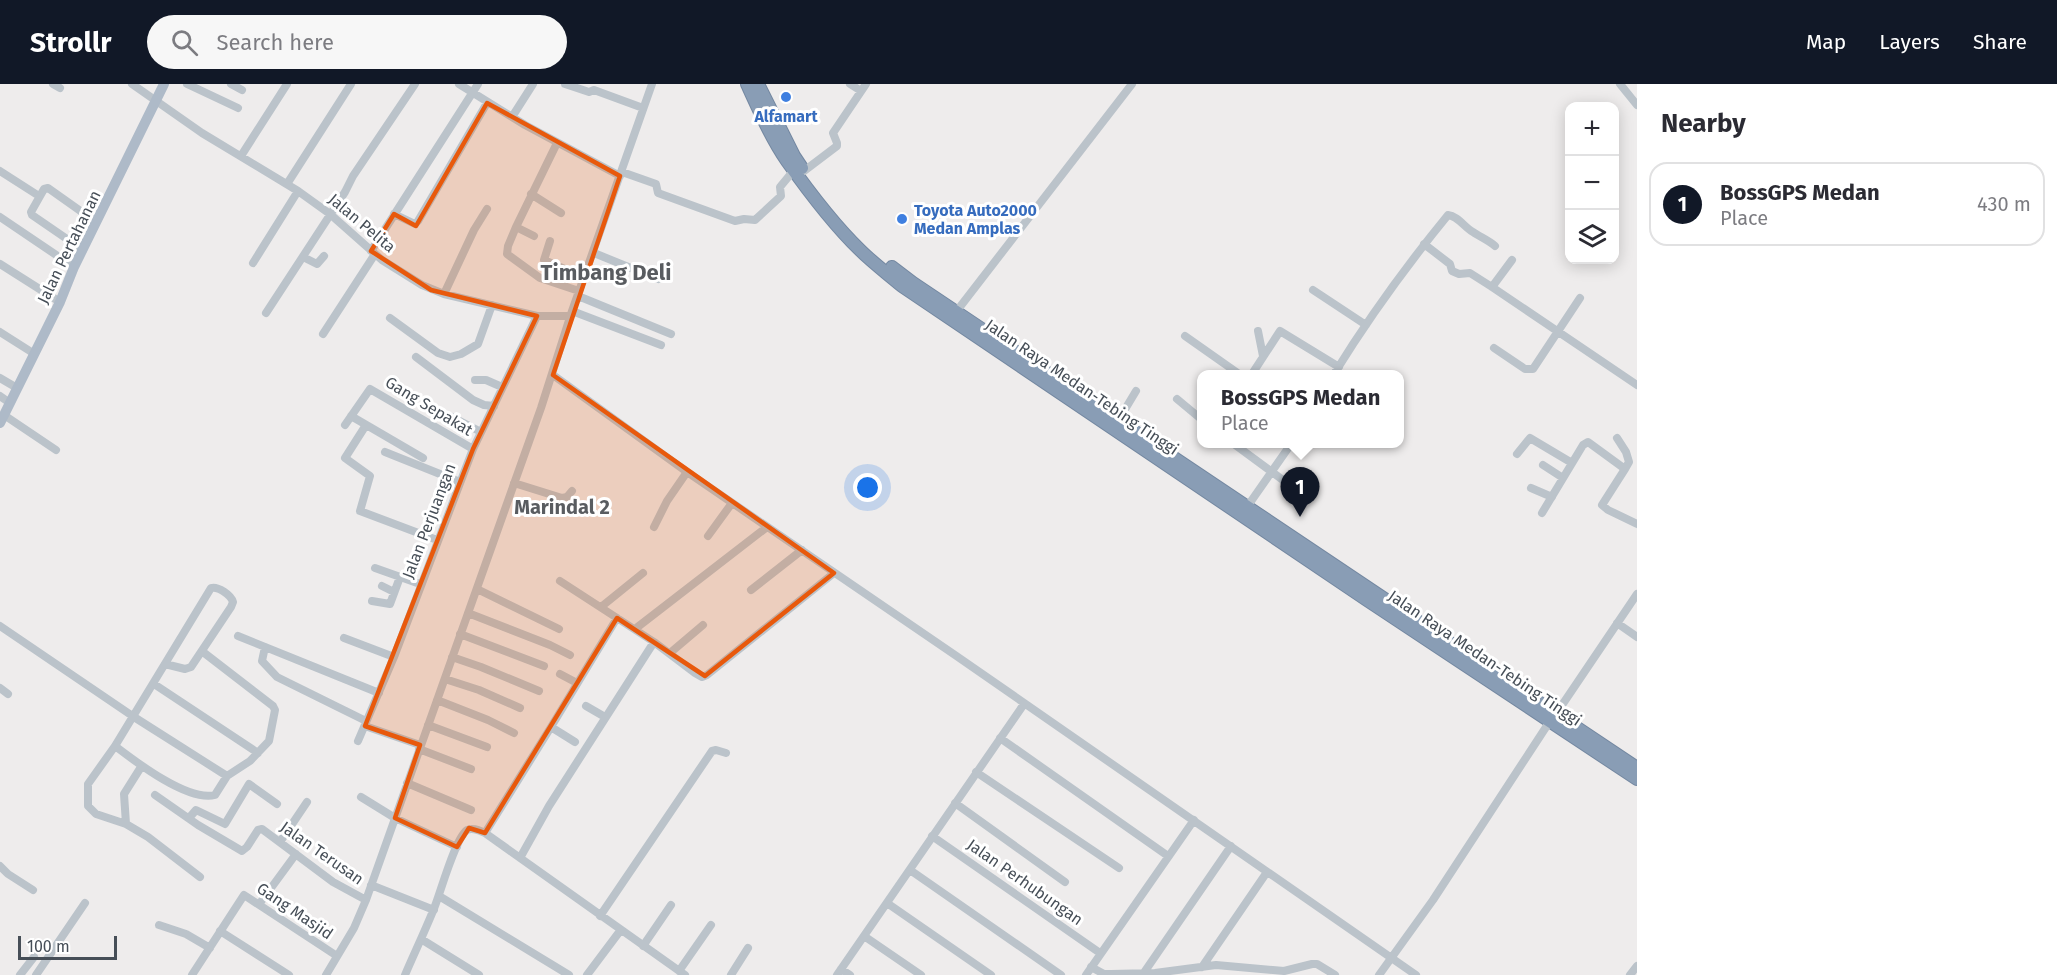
<!DOCTYPE html>
<meta charset="utf-8">
<style>
body{margin:0;font-family:"Fira Sans",sans-serif;background:#f7f7f7;color:#2b2b33}
.controls{position:absolute;right:18px;top:18px;display:grid;overflow:hidden;border-radius:12px;box-shadow:0 3px 15px #0003}
.controls button{width:54px;height:54px;display:grid;place-items:center;padding:0;border:0;border-bottom:2px solid #e1e1e2;background:#fff;color:#2b2b33;font:30px sans-serif}
.scale{position:absolute;left:18px;bottom:15px;width:99px;box-sizing:border-box;padding-left:6px;border:3px solid #464e57;border-top:0;font-size:16px;line-height:21px;white-space:nowrap;color:#464e57;-webkit-text-stroke:4px #fff;paint-order:stroke}
.you{position:absolute;left:868px;top:404px;width:21px;height:21px;margin:-15px;border:4px solid #fff;border-radius:50%;background:#1a73e8;box-shadow:0 0 0 9px #1a73e833}
.badge{display:grid;place-items:center;width:39px;height:39px;border-radius:50%;background:#111827;color:#fff;font-size:20px;font-weight:700}
.pin{position:absolute;translate:-50% -50px;filter:drop-shadow(0 2px 3px #0008)}
.pin::after{content:'';position:absolute;top:32px;width:21px;height:18px;background:inherit;clip-path:polygon(0 0,100% 0,50% 100%)}
.popup{position:absolute;left:1197px;top:286px;width:207px;height:78px;box-sizing:border-box;display:grid;place-content:center;border-radius:12px;background:#fff;filter:drop-shadow(0 2px 4px #0005);font-size:20px;white-space:nowrap;color:#7c7c81}
.popup b{font-size:22px;color:#2b2b33}
.popup::after{content:'';position:absolute;left:50%;top:100%;margin-left:-12px;border:12px solid transparent;border-top-color:#fff}
.list{margin:0;padding:0;list-style:none}
h2{display:flex;justify-content:space-between;align-items:center;height:78px;margin:0;padding:0 24px;font-size:26px}
h2 small{font-size:20px;font-weight:400;color:#7c7c81}
.list li{display:grid;grid-template-columns:39px 1fr auto;gap:18px;align-items:center;box-sizing:border-box;height:84px;margin:0 12px 12px;padding:0 12px;border:2px solid #e1e1e2;border-radius:18px}
.list b{display:block;font-size:22px;white-space:nowrap}
.list p{margin:0;font-size:20px;white-space:nowrap;color:#7c7c81}
.list em{font-size:20px;font-style:normal;color:#7c7c81}
.icon{flex:none;width:33px;height:33px;fill:none;stroke:currentColor;stroke-width:2;stroke-linecap:round;stroke-linejoin:round}
.map{position:relative;flex:none;width:1637px;height:891px;overflow:hidden}
header{display:flex;align-items:center;gap:36px;box-sizing:border-box;height:84px;padding:0 30px;background:#111827;color:#fff}
header strong{font-size:28px}
nav{display:flex;gap:33px;margin-inline-start:auto;font-size:21px}
.search{width:420px;height:54px;background:#f7f7f7;display:flex;align-items:center;gap:15px;box-sizing:border-box;padding:0 21px;border-radius:33px;color:#7c7c81;font-size:22px}
main{display:flex}
aside{flex:1;background:#fff}
.map>svg:first-child{display:block}
.lines{fill:none;stroke-linecap:round;stroke-linejoin:round}
.highway-casing{stroke:#7488a1;stroke-width:14}
.minor{stroke:#bbc3ca;stroke-width:8}
.major{stroke:#aebac8;stroke-width:10}
.highway{stroke:#899db5;stroke-width:12}
.marked{fill:#e8590c;fill-opacity:0.2;stroke:#e8590c;stroke-width:4.5;stroke-linejoin:round}
.shop-dot{fill:#3f7fe0;stroke:#fff;stroke-width:2}
.labels{text-anchor:middle;dominant-baseline:central;stroke-width:6;stroke-linejoin:round;paint-order:stroke}
.shop-label{font-size:16px;font-weight:bold;fill:#366cbe;stroke:#fff}
.street-label{font-size:16px;fill:#464e57;stroke:#fff}
.quarter-label{font-size:20px;font-weight:bold;fill:#595c60;stroke:#fff}
.district-label{font-size:22px;font-weight:bold;fill:#595c60;stroke:#fff}
</style>
<header>
<strong>Strollr</strong>
<div class="search"><svg class="icon" aria-label="search" viewBox="0 0 24 24"><circle cx="10" cy="10" r="6"/><path d="M15 15l6 6"/></svg>Search here</div>
<nav><a>Map</a><a>Layers</a><a>Share</a></nav>
</header>
<main>
<div class="map">
<svg width="1637" height="891" viewBox="0 0 1637 891">
<rect width="100%" height="100%" fill="#eeecec"/>
<g class="lines">
<defs>
<path id="highway" d="M 747,0 C 759,26 771,54 787,77 C 809,108 833,140 860,166 C 873,179 888,190 902,202 L 1367,516 L 1637,695
M 758,0 L 794,72 L 802,84
M 892,183 L 913,199 L 1637,684"/>
</defs>
<use href="#highway" class="highway-casing"/>
<path class="minor" d="M 53,0 L 60,4
M 132,0 L 202,49 L 298,107 L 330,130 L 382,176 L 422,201 L 444,210 L 537,232 L 570,232
M 187,0 L 238,24
M 231,0 L 242,6
M 459,0 L 525,41 L 620,92
M 565,0 L 589,8 L 594,6 L 643,24
M 850,0 L 861,7
M 1620,0 L 1637,21
M 512,33 L 533,0
M 557,59 L 516,143 L 508,162 L 507,170 L 540,194 L 579,207
M 241,72 L 287,0
M 0,87 L 39,112
M 804,87 L 837,62 L 837,59 L 833,49 L 866,0
M 622,88 L 656,100 L 658,109 L 735,137 L 744,135 L 755,136 L 781,112 L 780,103 L 794,86
M 287,100 L 351,0
M 531,110 L 561,129
M 394,130 L 415,140 L 418,137 L 487,19
M 0,133 L 74,183
M 516,143 L 534,152
M 550,157 L 544,176 L 585,194
M 1424,160 L 1450,180 L 1452,187 L 1459,190 L 1470,189 L 1492,203 L 1637,301
M 83,166 L 32,131 L 31,128 L 44,105 L 48,104 L 96,138
M 371,167 L 478,0
M 594,169 L 658,195
M 303,173 L 317,180 L 324,172
M 253,179 L 298,107
M 0,180 L 60,218
M 1492,203 L 1512,176
M 1313,206 L 1366,241
M 444,210 L 474,146 L 487,125
M 578,212 L 671,250
M 572,227 L 661,261
M 956,228 L 1132,0
M 266,229 L 345,108 L 353,92 L 415,0
M 390,234 L 438,269 L 450,273 L 461,270 L 478,260 L 492,221
M 1258,247 L 1263,272
M 0,248 L 33,269
M 323,250 L 375,170
M 1185,252 L 1239,290
M 1494,264 L 1525,285 L 1533,285 L 1580,214
M 416,273 L 473,316 L 484,321 L 494,322
M 1252,290 L 1280,247 L 1339,283
M 1334,290 C 1368,235 1407,181 1448,131 C 1458,132 1464,143 1473,148 C 1480,153 1488,156 1495,162
M 553,291 L 687,388 L 955,571 L 1416,891
M 0,294 L 17,304
M 475,296 L 486,296 L 502,303
M 0,312 L 10,319
M 1177,315 L 1201,335
M 4,331 L 56,366
M 351,332 L 423,374
M 452,333 L 481,348
M 1118,337 L 1136,307
M 345,341 L 370,305 L 473,365
M 366,341 L 345,374 L 370,392 L 360,427 L 437,456
M 1617,354 L 1626,368 L 1629,378 L 1625,385
M 1234,360 L 1291,402
M 385,368 L 460,398
M 1517,370 L 1530,354 L 1572,379
M 1543,381 L 1563,394
M 514,399 L 562,414 L 567,413 L 572,407
M 1531,404 L 1552,413
M 1247,423 L 1291,360
M 1542,429 L 1583,361 L 1588,358 L 1625,385 L 1602,421 L 1608,426 L 1637,440
M 654,443 L 667,417 L 687,388
M 708,452 L 732,419
M 375,484 L 420,500
M 560,497 L 654,558 L 695,589 L 702,593 L 707,591 L 834,489
M 382,502 L 394,508
M 477,505 L 559,545
M 751,506 L 802,466
M 372,517 L 390,520 L 400,493
M 601,523 L 643,489
M 468,529 L 550,561 L 570,571
M 1617,539 L 1637,553
M 0,542 L 134,633 L 227,692
M 635,545 L 767,443
M 460,550 L 544,582
M 238,552 L 379,609
M 344,554 L 394,573
M 265,563 L 262,577 L 277,593 L 366,637
M 670,569 L 703,541
M 452,573 L 481,583 L 539,607
M 165,580 L 185,585 L 191,583 L 231,523 L 233,518 C 231,511 218,502 211,504 L 115,662 C 136,678 188,718 215,711 L 227,692 L 250,677 L 269,657 L 275,626 L 273,622 L 203,568
M 560,590 L 577,599
M 445,595 L 479,606 L 520,624
M 154,600 L 258,669
M 0,604 L 8,610
M 437,616 L 488,636 L 514,649
M 586,622 L 605,633
M 1556,630 L 1637,510
M 428,641 L 487,663
M 365,642 L 420,661
M 551,643 L 575,658
M 1000,654 L 1168,772
M 358,657 L 394,573 L 473,365 L 537,232
M 115,662 L 88,700 L 88,722 L 96,730 L 126,740
M 419,665 L 471,685
M 141,683 L 124,710 L 126,740 L 148,753 L 200,793
M 976,688 L 1119,784
M 407,699 L 471,726
M 155,711 L 198,741 L 242,767 L 247,763 L 258,746 L 262,745 L 333,798 L 366,816
M 361,713 L 395,734 L 457,763
M 955,719 L 1065,798
M 189,734 L 196,726 L 225,740 L 249,700 L 277,720
M 485,749 L 551,643 L 617,534
M 932,752 L 1100,869
M 280,758 L 307,718
M 520,774 L 549,722 L 654,558
M 0,782 L 8,790 L 33,806
M 910,786 L 1061,891
M 371,801 L 434,826
M 439,812 L 569,891
M 260,819 L 296,770
M 887,819 L 991,891
M 600,832 L 712,667 L 716,666 L 726,669
M 159,841 L 186,850 L 210,864
M 220,847 L 289,891
M 864,852 L 921,891
M 421,855 L 479,891
M 643,862 L 671,821
M 1091,883 L 1104,890 L 1111,890 L 1155,889 L 1216,881 L 1284,887 L 1312,880 L 1317,880 L 1335,891
M 1202,883 L 1267,788
M 841,885 L 850,891
M 679,887 L 711,841
M 1143,890 L 1231,762
M 20,891 L 34,873
M 36,891 L 85,819
M 192,891 L 244,811 L 337,872
M 326,891 L 354,844 L 366,816 L 541,324 L 572,227 L 652,0
M 405,891 C 414,870 424,849 433,827 C 440,811 455,754 467,746 C 473,743 480,747 485,749 L 685,891
M 587,891 L 620,847
M 731,891 L 748,864
M 837,891 L 1024,620
M 1086,891 L 1194,736
M 1379,891 L 1433,816 L 1550,637
M 1630,891 L 1637,882"/>
<path class="major" d="M 0,339 L 60,218 L 74,183 L 164,0"/>
<use href="#highway" class="highway"/>
</g>
<path class="marked" d="M 487,19 L 620,92 L 553,291 L 834,489 L 705,592 L 617,534 L 485,749 L 469,744 L 457,763 L 395,734 L 420,661 L 365,642 L 473,365 L 537,232 L 431,206 L 371,167 L 394,130 L 416,142 Z"/>
<g class="shop-dot">
<circle cx="786" cy="13" r="6"/>
<circle cx="902" cy="135" r="6"/>
</g>
<g class="labels">
<g class="shop-label">
<text x="786" y="32">Alfamart</text>
<text x="914" y="126" text-anchor="start">Toyota Auto2000<tspan x="914" dy="18">Medan Amplas</tspan></text>
</g>
<g class="street-label">
<text transform="translate(362 139) rotate(40)">Jalan Pelita</text>
<text transform="translate(69 163) rotate(-64)">Jalan Pertahanan</text>
<text transform="translate(1082 303) rotate(34)">Jalan Raya Medan-Tebing Tinggi</text>
<text transform="translate(429 322) rotate(31)">Gang Sepakat</text>
<text transform="translate(429 437) rotate(-69)">Jalan Perjuangan</text>
<text transform="translate(1485 574) rotate(34)">Jalan Raya Medan-Tebing Tinggi</text>
<text transform="translate(322 769) rotate(35)">Jalan Terusan</text>
<text transform="translate(1025 798) rotate(35)">Jalan Perhubungan</text>
<text transform="translate(295 827) rotate(34)">Gang Masjid</text>
</g>
<g class="quarter-label">
<text x="562" y="423">Marindal 2</text>
</g>
<g class="district-label">
<text x="606" y="188">Timbang Deli</text>
</g>
</g>
</svg>
<div class="controls">
<button>+</button>
<button>−</button>
<button><svg class="icon" aria-label="layers" viewBox="0 0 24 24"><path d="M12 4l9 5-9 5-9-5zM3 14l9 5 9-5"/></svg></button>
</div>
<div class="scale">100 m</div>
<div class="you"></div>
<div class="pin badge" style="left:1300px;top:433px">1</div>
<div class="popup"><b>BossGPS Medan</b>Place</div>
</div>
<aside>
<h2>Nearby<small></small></h2>
<ul class="list">
<li><span class="badge">1</span><div><b>BossGPS Medan</b><p>Place</p></div><em>430 m</em></li>
</ul>
</aside>
</main>
